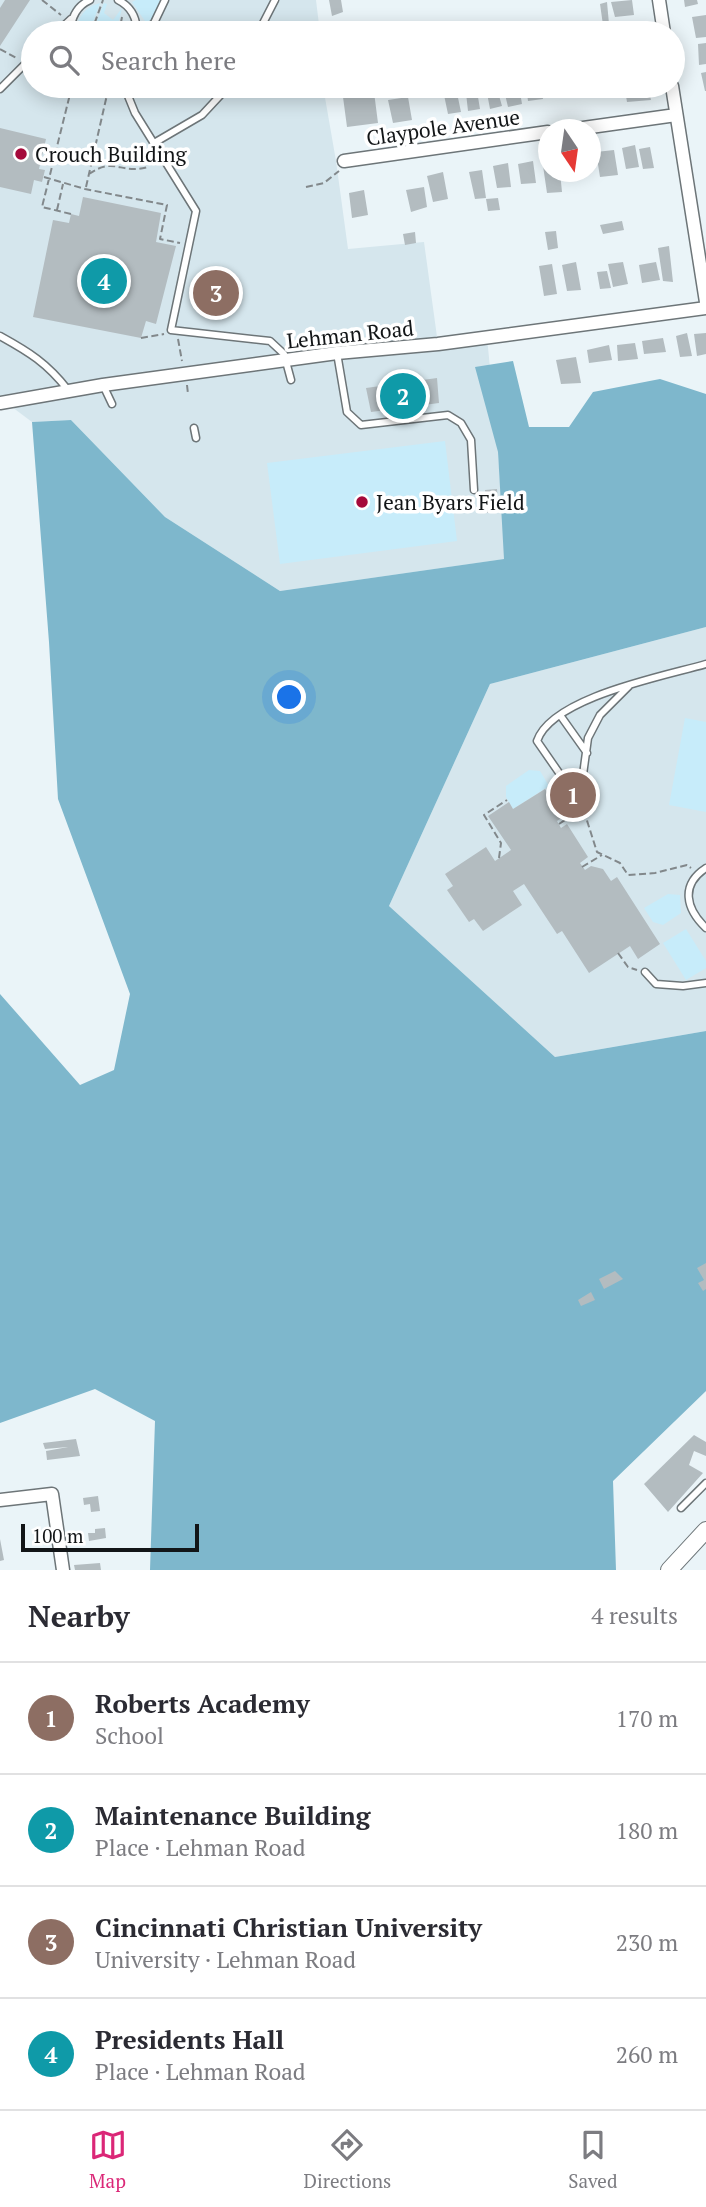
<!DOCTYPE html>
<meta charset="utf-8">
<style>
body{margin:0;font-family:"PT Serif",serif;background:#f2f2f3;color:#2b2b33}
.compass{position:absolute;left:538px;top:119px;width:63px;height:63px;border-radius:50%;background:#fff;box-shadow:0 4px 18px #0003;rotate:167deg}
.scale{position:absolute;left:21px;bottom:18px;width:178px;box-sizing:border-box;padding-left:7px;border:4px solid #121517;border-top:0;font-size:19px;line-height:24px;white-space:nowrap;color:#121517;-webkit-text-stroke:5px #fff;paint-order:stroke}
.you{position:absolute;left:290px;top:698px;width:24px;height:24px;margin:-18px;border:5px solid #fff;border-radius:50%;background:#1a73e8;box-shadow:0 0 0 10px #1a73e833}
.badge{display:grid;place-items:center;width:46px;height:46px;border-radius:50%;background:#db2777;color:#fff;font-size:23px;font-weight:700}
.pin{position:absolute;translate:-50% -50%;border:4px solid #fff;box-shadow:0 2px 7px #0006}
.list{margin:0;padding:0;list-style:none}
h2{display:flex;justify-content:space-between;align-items:center;height:91px;margin:0;padding:0 28px;font-size:30px}
h2 small{font-size:23px;font-weight:400;color:#7c7c81}
.list li{display:grid;grid-template-columns:46px 1fr auto;gap:21px;align-items:center;box-sizing:border-box;height:112px;padding:0 28px;border-top:2px solid #e1e1e2}
.list b{display:block;font-size:26px;white-space:nowrap}
.list p{margin:0;font-size:23px;white-space:nowrap;color:#7c7c81}
.list em{font-size:23px;font-style:normal;color:#7c7c81}
.icon{flex:none;width:38px;height:38px;fill:none;stroke:currentColor;stroke-width:2;stroke-linecap:round;stroke-linejoin:round}
.map{position:relative;flex:none;width:706px;height:1570px;overflow:hidden}
.search{position:absolute;background:#fff;box-shadow:0 4px 18px #0003;left:21px;right:21px;top:21px;height:77px;display:flex;align-items:center;gap:18px;box-sizing:border-box;padding:0 24px;border-radius:38px;color:#7c7c81;font-size:26px}
.sheet{height:539px;background:#fff}
nav{display:flex;justify-content:space-around;align-items:center;box-sizing:border-box;height:98px;border-top:2px solid #e1e1e2;background:#fff;font-size:19px;color:#7c7c81}
nav a{display:grid;justify-items:center;gap:4px}
nav .on{color:#db2777}
.map>svg:first-child{display:block}
.built{fill:#d5e6ed}
.green{fill:#c7ecfa}
.forest{fill:#7eb7cc}
.building{fill:#b3bcc0}
.lines{fill:none;stroke-linecap:round;stroke-linejoin:round}
.lane-casing{stroke:#6d7578;stroke-width:9}
.street-casing{stroke:#6d7578;stroke-width:15}
.secondary-casing{stroke:#6d7578;stroke-width:18}
.path{stroke:#82888b;stroke-width:2;stroke-dasharray:7 3.5;stroke-linecap:butt}
.lane{stroke:#fff;stroke-width:6}
.street{stroke:#fff;stroke-width:12}
.secondary{stroke:#fff;stroke-width:16}
.poi-dot{fill:#a50a3b;stroke:#fff;stroke-width:2.5}
.labels{text-anchor:middle;dominant-baseline:central;stroke-width:7;stroke-linejoin:round;paint-order:stroke}
.street-label{font-size:21px;fill:#121517;stroke:#fff}
.poi-label{font-size:21px;fill:#121517;stroke:#fff;text-anchor:start}
</style>
<div class="map">
<svg width="706" height="1570" viewBox="0 0 706 1570">
<rect width="100%" height="100%" fill="#eaf4f8"/>
<path class="built" d="M 0,0 L 316,0 L 320,33 L 33,33 L 33,86 L 323,86 L 336,161 L 348,249 L 424,242 L 438,344 L 487,337 L 498,452 L 505,559 L 280,591 L 165,517 L 71,420 L 32,422 L 0,398 Z
M 706,627 L 706,1031 L 555,1057 L 389,906 L 490,684 Z"/>
<path class="green" d="M 136,0 L 160,0 L 152,21 L 147,24 L 132,2 Z
M 100,3 L 89,33 L 76,33 C 77,17 85,7 100,3 Z
M 104,3 L 107,4 L 104,13 L 113,20 L 122,8 L 116,33 L 92,33 Z
M 445,441 L 457,541 L 280,564 L 267,463 Z
M 685,718 L 706,722 L 706,812 L 669,805 Z
M 529,770 L 540,771 L 549,786 L 513,809 L 506,797 L 506,786 Z
M 668,894 L 680,895 L 681,913 L 663,925 L 653,922 L 644,908 Z
M 686,929 L 706,961 L 706,968 L 686,980 L 663,943 Z"/>
<path class="forest" d="M 513,361 L 529,427 L 569,427 L 593,392 L 660,379 L 706,394 L 706,627 L 490,684 L 389,906 L 555,1057 L 706,1031 L 706,1391 L 613,1481 L 616,1570 L 150,1570 L 155,1421 L 95,1389 L 0,1423 L 0,994 L 80,1085 L 114,1070 L 130,994 L 58,799 L 49,642 L 32,422 L 71,420 L 165,517 L 280,591 L 504,559 L 498,452 L 475,367 Z"/>
<path class="building" d="M 5,0 L 30,0 L 0,46 L 0,8 Z
M 329,0 L 341,0 L 343,12 L 332,16 Z
M 632,0 L 634,15 L 615,17 L 611,2 Z
M 684,0 L 697,0 L 698,4 L 685,7 Z
M 607,2 L 609,24 L 603,25 L 600,4 Z
M 706,15 L 706,37 L 696,38 L 692,17 Z
M 642,24 L 643,33 L 618,33 L 617,27 Z
M 706,43 L 706,64 L 699,65 L 698,44 Z
M 706,72 L 706,91 L 705,91 L 701,73 Z
M 427,86 L 439,86 L 442,95 L 430,97 Z
M 503,86 L 519,86 L 522,104 L 508,107 Z
M 526,86 L 541,86 L 543,99 L 528,101 Z
M 550,86 L 568,86 L 569,94 L 553,95 Z
M 574,86 L 589,86 L 590,89 L 575,92 Z
M 621,86 L 622,91 L 609,94 L 608,88 Z
M 648,86 L 651,100 L 627,102 L 625,90 Z
M 477,91 L 480,109 L 468,111 L 466,93 Z
M 374,92 L 378,123 L 347,127 L 343,97 Z
M 498,92 L 502,106 L 490,109 L 487,93 Z
M 457,93 L 461,112 L 448,114 L 444,95 Z
M 408,97 L 412,120 L 393,123 L 388,100 Z
M 0,128 L 46,139 L 39,169 L 45,170 L 42,182 L 34,180 L 31,194 L 0,187 Z
M 635,145 L 639,167 L 626,169 L 622,148 Z
M 650,147 L 654,168 L 643,169 L 639,149 Z
M 614,150 L 618,175 L 600,177 L 596,152 Z
M 548,157 L 548,172 L 560,172 L 562,192 L 547,193 L 542,159 Z
M 533,161 L 536,183 L 521,184 L 518,164 Z
M 508,163 L 511,187 L 497,188 L 493,166 Z
M 482,170 L 486,198 L 475,199 L 469,172 Z
M 443,172 L 448,199 L 433,202 L 427,176 Z
M 424,187 L 427,207 L 411,212 L 406,190 Z
M 364,190 L 368,215 L 352,218 L 349,193 Z
M 83,197 L 161,213 L 156,242 L 176,246 L 156,324 L 146,321 L 141,338 L 33,317 L 53,220 L 69,223 L 71,214 L 79,216 Z
M 498,198 L 500,210 L 488,211 L 486,199 Z
M 622,221 L 624,230 L 603,234 L 600,225 Z
M 556,231 L 558,248 L 548,250 L 545,232 Z
M 415,232 L 416,243 L 405,245 L 403,234 Z
M 669,246 L 673,282 L 663,281 L 658,248 Z
M 576,262 L 581,290 L 567,291 L 562,265 Z
M 623,262 L 628,284 L 613,287 L 608,264 Z
M 656,262 L 660,280 L 642,283 L 639,265 Z
M 552,264 L 557,294 L 544,296 L 539,266 Z
M 607,271 L 611,288 L 600,289 L 597,272 Z
M 687,333 L 692,356 L 680,357 L 676,336 Z
M 706,333 L 706,354 L 697,356 L 694,334 Z
M 663,338 L 666,352 L 644,354 L 642,341 Z
M 635,343 L 638,359 L 618,361 L 617,345 Z
M 609,345 L 612,360 L 589,363 L 587,350 Z
M 576,357 L 581,383 L 561,384 L 556,360 Z
M 437,378 L 439,403 L 371,412 L 366,388 Z
M 497,489 L 499,512 L 487,513 L 485,490 Z
M 545,789 L 563,817 L 557,821 L 561,828 L 567,824 L 588,857 L 580,863 L 585,870 L 591,866 L 603,869 L 611,881 L 617,877 L 660,944 L 638,959 L 630,946 L 589,973 L 562,931 L 557,934 L 524,884 L 513,891 L 522,905 L 483,931 L 474,919 L 469,922 L 447,890 L 453,886 L 445,874 L 486,847 L 495,861 L 511,850 L 488,816 L 509,802 L 513,809 Z
M 706,1263 L 706,1289 L 703,1291 L 698,1283 L 704,1280 L 697,1268 Z
M 615,1271 L 623,1279 L 604,1289 L 599,1279 Z
M 591,1292 L 595,1300 L 581,1306 L 578,1300 Z
M 694,1435 L 706,1442 L 706,1456 L 694,1451 L 689,1465 L 703,1473 L 668,1512 L 644,1484 Z
M 76,1439 L 80,1456 L 47,1460 L 46,1451 L 68,1447 L 45,1449 L 43,1443 Z
M 98,1496 L 100,1511 L 91,1512 L 90,1504 L 84,1505 L 83,1498 Z
M 105,1528 L 106,1538 L 89,1541 L 88,1533 L 95,1533 L 95,1529 Z
M 0,1539 L 4,1560 L 0,1561 Z
M 100,1563 L 101,1570 L 75,1570 L 74,1565 Z"/>
<g class="lines">
<defs>
<path id="lane" d="M 118,0 C 132,7 137,19 137,33
M 56,33 L 71,19
M 70,33 C 71,18 76,6 90,0
M 141,33 L 154,23 L 165,0
M 258,33 L 275,0
M 124,86 L 135,113 L 196,211 L 171,330 L 270,341 L 284,354 L 291,380
M 0,89 L 33,56
M 154,143 L 202,115 L 229,86
M 0,336 C 29,352 47,363 68,390
M 337,353 L 347,412 L 361,425 L 448,415 L 461,423 L 471,440 L 474,490
M 103,385 L 112,404
M 194,428 L 196,438
M 629,686 L 600,715 L 588,738 L 582,782 L 573,785 L 564,780 L 537,741 C 552,697 665,676 706,664
M 560,715 L 587,753
M 706,868 C 680,885 686,909 706,928
M 645,972 L 656,984 L 683,986 L 706,983
M 681,1508 L 706,1483"/>
<path id="street" d="M 659,0 L 664,33
M 672,86 L 706,302
M 569,130 L 676,115
M 344,161 L 548,132
M 0,403 L 103,385 L 337,353 L 438,344 L 706,308
M 0,1500 L 52,1494 L 63,1570"/>
<path id="secondary" d="M 669,1570 L 706,1530"/>
</defs>
<use href="#lane" class="lane-casing"/>
<use href="#street" class="street-casing"/>
<use href="#secondary" class="secondary-casing"/>
<path class="path" d="M 42,0 L 61,15
M 91,33 L 103,0
M 119,33 L 122,17
M 0,49 L 18,59
M 89,174 C 115,156 120,175 148,167
M 44,177 L 85,189 L 167,205 L 160,239 L 180,243
M 86,187 L 109,86
M 306,187 L 324,183 L 339,171
M 57,210 L 63,184
M 71,214 L 42,207 L 72,86
M 141,338 L 164,334
M 178,339 L 182,361
M 187,385 L 188,394
M 559,824 L 583,808 L 597,852 L 620,863 L 628,875 L 655,873 L 687,865 L 691,868
M 499,858 L 501,843 L 484,815 L 507,800
M 582,867 L 602,855
M 618,953 L 628,967 L 637,970"/>
<use href="#lane" class="lane"/>
<use href="#street" class="street"/>
<use href="#secondary" class="secondary"/>
</g>
<g class="poi-dot">
<circle cx="21" cy="154" r="7"/>
<circle cx="362" cy="502" r="7"/>
</g>
<g class="labels">
<g class="street-label">
<text transform="translate(443 127) rotate(-8)">Claypole Avenue</text>
<text transform="translate(350 334) rotate(-6)">Lehman Road</text>
</g>
<g class="poi-label">
<text x="35" y="154">Crouch Building</text>
<text x="376" y="502">Jean Byars Field</text>
</g>
</g>
</svg>
<svg class="compass" viewBox="-18 -18 36 36"><path d="M0-13l5 13h-10z" fill="#e53935"/><path d="M0 13l5-13h-10z" fill="#7c7c81"/></svg>
<div class="scale">100 m</div>
<div class="you"></div>
<div class="pin badge" style="left:573px;top:795px;background:#8d6e63">1</div>
<div class="pin badge" style="left:403px;top:396px;background:#0f9aa8">2</div>
<div class="pin badge" style="left:216px;top:293px;background:#8d6e63">3</div>
<div class="pin badge" style="left:104px;top:281px;background:#0f9aa8">4</div>
<div class="search"><svg class="icon" aria-label="search" viewBox="0 0 24 24"><circle cx="10" cy="10" r="6"/><path d="M15 15l6 6"/></svg>Search here</div>
</div>
<section class="sheet">
<h2>Nearby<small>4 results</small></h2>
<ul class="list">
<li><span class="badge" style="background:#8d6e63">1</span><div><b>Roberts Academy</b><p>School</p></div><em>170 m</em></li>
<li><span class="badge" style="background:#0f9aa8">2</span><div><b>Maintenance Building</b><p>Place · Lehman Road</p></div><em>180 m</em></li>
<li><span class="badge" style="background:#8d6e63">3</span><div><b>Cincinnati Christian University</b><p>University · Lehman Road</p></div><em>230 m</em></li>
<li><span class="badge" style="background:#0f9aa8">4</span><div><b>Presidents Hall</b><p>Place · Lehman Road</p></div><em>260 m</em></li>
</ul>
</section>
<nav>
<a class="on"><svg class="icon" aria-label="map" viewBox="0 0 24 24"><path d="M3 6l6-2 6 2 6-2v14l-6 2-6-2-6 2zM9 4v14M15 6v14"/></svg>Map</a>
<a><svg class="icon" aria-label="directions" viewBox="0 0 24 24"><path d="M12 3l9 9-9 9-9-9zM9 14v-3h6M13 9l2 2-2 2"/></svg>Directions</a>
<a><svg class="icon" aria-label="saved" viewBox="0 0 24 24"><path d="M7 4h10v16l-5-4-5 4z"/></svg>Saved</a>
</nav>
